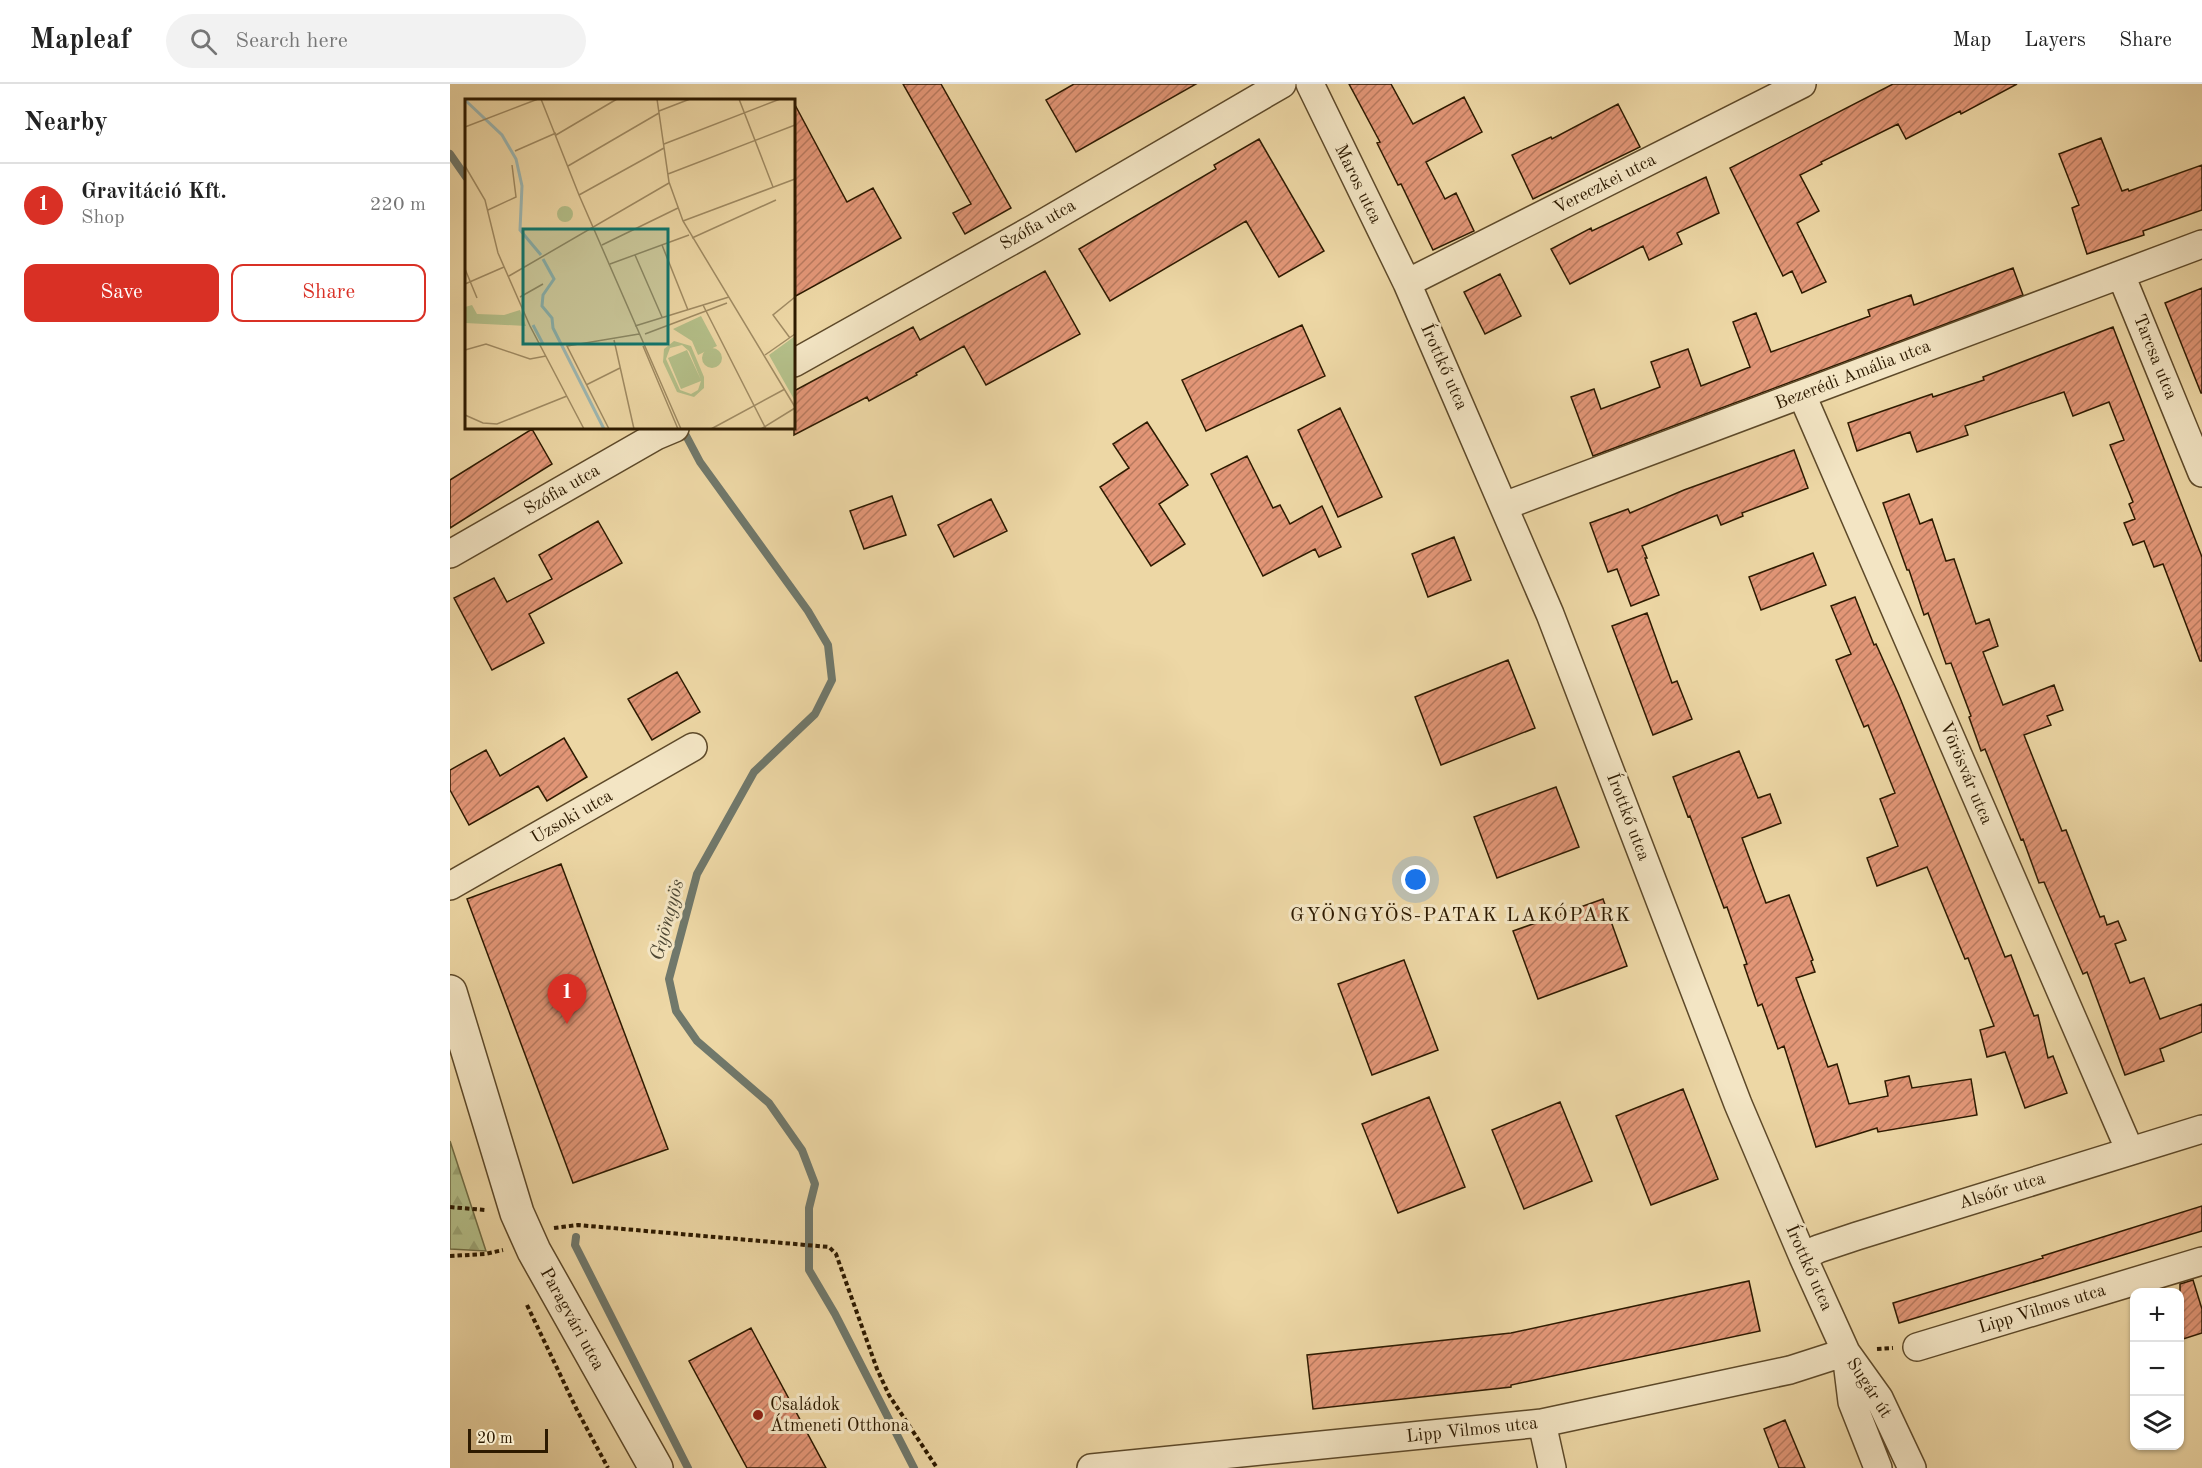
<!DOCTYPE html>
<meta charset="utf-8">
<style>
body{margin:0;font-family:"Old Standard TT",serif;background:#f2f2f2;color:#222}
.controls{position:absolute;right:18px;bottom:18px;display:grid;overflow:hidden;border-radius:12px;box-shadow:0 2px 4px #0004}
.controls button{width:54px;height:54px;display:grid;place-items:center;padding:0;border:0;border-bottom:2px solid #e0e0e0;background:#fff;color:#222;font:30px sans-serif}
.scale{position:absolute;left:18px;bottom:15px;width:80px;box-sizing:border-box;padding-left:6px;border:3px solid #2d1a00;border-top:0;font-size:16px;line-height:21px;white-space:nowrap;color:#2d1a00;-webkit-text-stroke:4px #f3e5c4;paint-order:stroke}
.you{position:absolute;left:966px;top:796px;width:21px;height:21px;margin:-15px;border:4px solid #fff;border-radius:50%;background:#1a73e8;box-shadow:0 0 0 9px #1a73e833}
.badge{display:grid;place-items:center;width:39px;height:39px;border-radius:50%;background:#d93025;color:#fff;font-size:20px;font-weight:700}
.pin{position:absolute;translate:-50% -50px;filter:drop-shadow(0 2px 3px #0008)}
.pin::after{content:'';position:absolute;top:32px;width:21px;height:18px;background:inherit;clip-path:polygon(0 0,100% 0,50% 100%)}
.list{margin:0;padding:0;list-style:none}
h2{display:flex;justify-content:space-between;align-items:center;height:78px;margin:0;padding:0 24px;font-size:26px}
h2 small{font-size:20px;font-weight:400;color:#767676}
.list li{display:grid;grid-template-columns:39px 1fr auto;gap:18px;align-items:center;box-sizing:border-box;height:84px;padding:0 24px;border-top:2px solid #e0e0e0}
.list b{display:block;font-size:22px;white-space:nowrap}
.list p{margin:0;font-size:20px;white-space:nowrap;color:#767676}
.list em{font-size:20px;font-style:normal;color:#767676}
.actions{display:flex;gap:12px;padding:18px 24px}
.actions a{flex:1;padding:14px 0;border:2px solid #d93025;border-radius:12px;text-align:center;font-size:21px;color:#d93025}
.actions .main{background:#d93025;color:#fff}
.icon{flex:none;width:33px;height:33px;fill:none;stroke:currentColor;stroke-width:2;stroke-linecap:round;stroke-linejoin:round}
.map{position:relative;flex:none;width:1752px;height:1384px;overflow:hidden}
header{display:flex;align-items:center;gap:36px;box-sizing:border-box;height:84px;padding:0 30px;background:#fff;border-bottom:2px solid #e0e0e0}
header strong{font-size:28px}
nav{display:flex;gap:33px;margin-inline-start:auto;font-size:21px}
.search{width:420px;height:54px;background:#f2f2f2;display:flex;align-items:center;gap:15px;box-sizing:border-box;padding:0 21px;border-radius:33px;color:#767676;font-size:22px}
main{display:flex}
aside{flex:1;background:#fff}
.map>svg:first-child{display:block}
.forest{fill:url(#forest-firs);stroke:#706c44;stroke-width:1.5}
.lines{fill:none;stroke-linecap:round;stroke-linejoin:round}
.stream{stroke:#70786b;stroke-width:8}
.building{fill:url(#building-hatch);stroke:#2d1a00;stroke-width:1.5}
.minor-casing{stroke:#5d4929;stroke-width:30}
.tertiary-casing{stroke:#5d4929;stroke-width:36}
.path{stroke:#2d1a00;stroke-width:4;stroke-dasharray:4.5 3;stroke-linecap:butt}
.minor{stroke:#f3e5c4;stroke-width:27}
.tertiary{stroke:#f3e5c4;stroke-width:33}
.poi-dot{fill:#8f2418;stroke:#f3e5c4;stroke-width:2}
.labels{text-anchor:middle;dominant-baseline:central;stroke-width:6;stroke-linejoin:round;paint-order:stroke}
.street-label{font-size:18px;fill:#2d1a00;stroke:#f3e5c4}
.poi-label{font-size:18px;fill:#2d1a00;stroke:#f3e5c4;text-anchor:start}
.neighbourhood-label{font-size:20px;letter-spacing:1.5px;fill:#2d1a00;stroke:#f3e5c4}
.water-label{font-size:20px;font-style:italic;fill:#4f4935;stroke:#f3e5c4}
.inset-river{fill:none;stroke:#9db7b2;stroke-width:3}
.inset-road{fill:none;stroke:#a08b63;stroke-width:1.5}
.view{fill:#0f766e;fill-opacity:0.15;stroke:#0f766e;stroke-width:3}
.inset-edge{fill:none;stroke:#2d1a00;stroke-width:3}
</style>
<header>
<strong>Mapleaf</strong>
<div class="search"><svg class="icon" aria-label="search" viewBox="0 0 24 24"><circle cx="10" cy="10" r="6"/><path d="M15 15l6 6"/></svg>Search here</div>
<nav><a>Map</a><a>Layers</a><a>Share</a></nav>
</header>
<main>
<aside>
<h2>Nearby<small></small></h2>
<ul class="list">
<li><span class="badge">1</span><div><b>Gravitáció Kft.</b><p>Shop</p></div><em>220 m</em></li>
</ul>
<div class="actions"><a class="main">Save</a><a>Share</a></div>
</aside>
<div class="map">
<svg width="1752" height="1384" viewBox="0 0 1752 1384">
<defs>
<pattern id="forest-firs" width="22" height="20" patternUnits="userSpaceOnUse" patternTransform="scale(1.5)"><rect width="22" height="20" fill="#b4bf89"/><path d="M5 1l3.5 6h-7zM16 11l3.5 6h-7z" fill="#9ba474"/></pattern>
<pattern id="building-hatch" width="6" height="6" patternUnits="userSpaceOnUse" patternTransform="scale(1.5)"><rect width="6" height="6" fill="#e29677"/><path d="M-1 1l2-2M0 6l6-6M5 7l2-2" fill="none" stroke="#b87a5f"/></pattern>
</defs>
<rect width="100%" height="100%" fill="#edd7a5"/>
<filter id="stains"><feTurbulence type="fractalNoise" baseFrequency=".00333" numOctaves="4"/><feColorMatrix values="0 0 0 0 .2 0 0 0 0 .09 0 0 0 0 .02 0 0 0 .5 -.17"/></filter>
<radialGradient id="worn" r=".72"><stop offset=".6" stop-color="#630" stop-opacity="0"/><stop offset="1" stop-color="#630" stop-opacity=".3"/></radialGradient>
<path class="forest" d="M 0,1057 L 36,1167 L 0,1165 Z"/>
<g class="lines">
<path class="stream" d="M 0,70 L 16,93
M 232,344 L 250,378 L 358,527 L 378,561 L 382,596 L 365,630 L 304,688 L 247,790 L 219,895 L 226,927 L 247,957 L 319,1019 L 352,1066 L 365,1100 L 359,1124 L 359,1186 L 385,1230 L 464,1384
M 126,1153 L 125,1161 L 238,1384"/>
</g>
<path class="building" d="M 453,0 L 491,0 L 561,124 L 515,150 L 503,129 L 521,120 Z
M 624,0 L 746,0 L 626,68 L 596,16 Z
M 899,0 L 941,0 L 963,40 L 1014,13 L 1032,48 L 976,78 L 995,115 L 1006,109 L 1024,147 L 983,166 L 951,100 L 948,101 L 927,59 L 930,58 Z
M 1443,0 L 1567,0 L 1511,30 L 1510,27 L 1456,55 L 1448,40 L 1371,78 L 1372,80 L 1350,91 L 1369,127 L 1347,139 L 1376,198 L 1352,209 L 1342,187 L 1333,192 L 1280,84 Z
M 344,19 L 397,118 L 423,104 L 451,154 L 344,213 Z
M 1168,20 L 1190,63 L 1083,115 L 1062,71 L 1101,53 L 1102,55 Z
M 1651,54 L 1672,107 L 1678,105 L 1679,107 L 1752,81 L 1752,126 L 1693,147 L 1694,151 L 1637,170 L 1622,124 L 1629,121 L 1609,70 Z
M 809,55 L 874,167 L 829,193 L 796,137 L 660,217 L 629,165 L 766,85 L 764,81 Z
M 1256,93 L 1269,129 L 1227,149 L 1232,160 L 1199,176 L 1193,162 L 1120,200 L 1101,165 L 1141,144 L 1142,147 Z
M 1563,184 L 1573,211 L 1143,372 L 1121,313 L 1144,305 L 1151,325 L 1210,303 L 1201,278 L 1238,265 L 1251,302 L 1300,283 L 1283,238 L 1306,229 L 1321,268 L 1420,232 L 1418,226 L 1461,211 L 1464,221 Z
M 595,187 L 630,250 L 536,301 L 514,262 L 466,289 L 467,291 L 419,317 L 417,313 L 344,351 L 344,307 L 463,243 L 470,256 Z
M 1050,190 L 1071,232 L 1035,250 L 1014,208 Z
M 1752,204 L 1752,309 L 1751,309 L 1715,219 Z
M 852,241 L 875,292 L 756,347 L 732,296 Z
M 1663,243 L 1752,473 L 1752,577 L 1750,577 L 1713,480 L 1704,483 L 1694,457 L 1683,461 L 1674,439 L 1685,435 L 1679,420 L 1683,418 L 1660,361 L 1674,356 L 1659,318 L 1623,332 L 1614,308 L 1515,342 L 1518,351 L 1467,368 L 1460,348 L 1407,367 L 1398,339 L 1482,310 L 1483,313 L 1534,296 L 1533,293 Z
M 890,324 L 932,413 L 888,433 L 848,346 Z
M 697,338 L 738,401 L 709,420 L 735,460 L 701,482 L 650,403 L 679,384 L 663,360 Z
M 82,345 L 102,380 L 0,444 L 0,396 Z
M 1344,366 L 1358,404 L 1292,429 L 1293,432 L 1271,441 L 1267,431 L 1192,462 L 1197,474 L 1195,474 L 1209,511 L 1181,522 L 1167,485 L 1158,488 L 1140,439 L 1178,425 L 1180,429 L 1234,406 Z
M 797,372 L 823,424 L 830,421 L 840,440 L 872,422 L 891,463 L 869,473 L 865,465 L 813,492 L 761,390 Z
M 1459,410 L 1470,440 L 1482,435 L 1496,477 L 1504,475 L 1526,540 L 1539,535 L 1548,562 L 1533,568 L 1553,621 L 1604,601 L 1613,626 L 1597,632 L 1601,641 L 1574,651 L 1612,747 L 1616,746 L 1650,833 L 1654,832 L 1657,841 L 1668,837 L 1676,856 L 1665,860 L 1680,899 L 1694,894 L 1710,935 L 1752,920 L 1752,948 L 1710,965 L 1714,977 L 1675,991 L 1637,888 L 1633,890 L 1594,798 L 1589,799 L 1573,755 L 1571,756 L 1535,665 L 1531,667 L 1519,633 L 1521,632 L 1501,579 L 1496,580 L 1478,529 L 1474,531 L 1459,486 L 1457,486 L 1433,419 Z
M 442,412 L 456,451 L 414,465 L 400,427 Z
M 541,415 L 557,447 L 504,473 L 488,441 Z
M 148,437 L 172,479 L 79,530 L 94,559 L 42,586 L 4,514 L 44,494 L 57,518 L 102,495 L 89,471 Z
M 1004,453 L 1021,496 L 978,513 L 962,470 Z
M 1363,469 L 1376,501 L 1311,526 L 1299,493 Z
M 1405,513 L 1424,561 L 1426,560 L 1448,609 L 1555,873 L 1561,871 L 1584,932 L 1588,931 L 1598,974 L 1603,972 L 1617,1009 L 1575,1024 L 1555,968 L 1537,973 L 1530,946 L 1544,942 L 1518,874 L 1515,875 L 1477,783 L 1427,802 L 1417,774 L 1448,762 L 1430,715 L 1445,709 L 1418,641 L 1414,643 L 1386,576 L 1401,570 L 1381,522 Z
M 1197,529 L 1222,599 L 1227,597 L 1242,635 L 1203,651 L 1162,542 Z
M 1058,576 L 1085,644 L 991,681 L 965,613 Z
M 227,588 L 250,628 L 202,656 L 178,615 Z
M 114,654 L 137,693 L 97,717 L 88,702 L 19,741 L 0,706 L 0,686 L 36,666 L 50,692 Z
M 1289,667 L 1308,714 L 1320,710 L 1331,739 L 1292,754 L 1316,819 L 1339,811 L 1363,876 L 1361,877 L 1365,888 L 1346,894 L 1378,983 L 1387,980 L 1399,1020 L 1438,1012 L 1435,997 L 1459,992 L 1462,1004 L 1521,995 L 1527,1031 L 1428,1048 L 1427,1044 L 1366,1063 L 1334,962 L 1328,965 L 1312,920 L 1308,922 L 1294,881 L 1297,880 L 1277,823 L 1274,824 L 1240,732 L 1238,733 L 1223,693 Z
M 1106,703 L 1129,763 L 1047,794 L 1024,733 Z
M 111,780 L 218,1065 L 123,1099 L 17,815 Z
M 1153,815 L 1177,882 L 1088,915 L 1063,847 Z
M 954,876 L 988,966 L 922,991 L 888,900 Z
M 1233,1005 L 1268,1095 L 1201,1121 L 1166,1032 Z
M 979,1013 L 1015,1103 L 948,1129 L 912,1040 Z
M 1110,1018 L 1142,1097 L 1074,1125 L 1042,1046 Z
M 1752,1122 L 1752,1147 L 1449,1239 L 1443,1219 L 1593,1174 L 1592,1172 Z
M 1743,1196 L 1752,1225 L 1752,1249 L 1730,1256 L 1730,1200 Z
M 1299,1197 L 1310,1247 L 1061,1301 L 1061,1303 L 863,1325 L 857,1271 L 1061,1249 Z
M 301,1244 L 376,1384 L 297,1384 L 239,1277 Z
M 1335,1336 L 1355,1384 L 1329,1384 L 1314,1345 Z"/>
<g class="lines">
<defs>
<path id="minor" d="M 860,0 L 957,199 L 1100,530 L 1288,1020 L 1353,1173 L 1396,1268 L 1429,1314 L 1462,1384
M 1671,191 L 1752,389
M 957,199 L 1352,0
M 344,279 L 583,145 L 832,0
M 1352,311 L 1680,1067
M 1054,422 L 1752,160
M 0,470 L 206,352 L 225,344
M 0,802 L 243,663
M 1353,1173 L 1368,1165 L 1407,1152 L 1752,1045
M 1467,1263 L 1752,1177
M 1396,1269 L 1402,1318 L 1428,1384
M 1092,1339 L 1102,1384
M 641,1384 L 1092,1339 L 1340,1286 L 1396,1268"/>
<path id="tertiary" d="M 0,908 L 67,1129 L 84,1167 L 206,1384"/>
</defs>
<use href="#minor" class="minor-casing"/>
<use href="#tertiary" class="tertiary-casing"/>
<path class="path" d="M 0,1123 L 35,1126
M 104,1144 L 128,1141 L 379,1163 L 386,1170 L 427,1285 L 439,1311 L 487,1384
M 0,1172 L 35,1170 L 53,1166
M 77,1221 L 127,1326 L 158,1384
M 1427,1265 L 1443,1264"/>
<use href="#minor" class="minor"/>
<use href="#tertiary" class="tertiary"/>
</g>
<circle class="poi-dot" cx="308" cy="1331" r="6"/>
<g class="labels">
<g class="street-label">
<text transform="translate(908 100) rotate(64)">Maros utca</text>
<text transform="translate(1155 100) rotate(-27)">Vereczkei utca</text>
<text transform="translate(588 141) rotate(-30)">Szófia utca</text>
<text transform="translate(1705 273) rotate(68)">Tarcsa utca</text>
<text transform="translate(994 283) rotate(66)">Írottkő utca</text>
<text transform="translate(1403 291) rotate(-21)">Bezerédi Amália utca</text>
<text transform="translate(112 406) rotate(-30)">Szófia utca</text>
<text transform="translate(1516 689) rotate(67)">Vörösvár utca</text>
<text transform="translate(122 733) rotate(-30)">Uzsoki utca</text>
<text transform="translate(1178 733) rotate(69)">Írottkő utca</text>
<text transform="translate(1552 1107) rotate(-17)">Alsóőr utca</text>
<text transform="translate(1359 1184) rotate(66)">Írottkő utca</text>
<text transform="translate(1592 1225) rotate(-17)">Lipp Vilmos utca</text>
<text transform="translate(122 1235) rotate(61)">Paragvári utca</text>
<text transform="translate(1419 1304) rotate(57)">Sugár út</text>
<text transform="translate(1022 1346) rotate(-6)">Lipp Vilmos utca</text>
</g>
<g class="poi-label">
<text x="320" y="1321">Családok<tspan x="320" dy="21">Átmeneti Otthona</tspan></text>
</g>
<g class="neighbourhood-label">
<text x="1011" y="832">GYÖNGYÖS-PATAK LAKÓPARK</text>
</g>
<g class="water-label">
<text transform="translate(218 836) rotate(-75)">Gyöngyös</text>
</g>
</g>
<g transform="translate(15 15)">
<rect width="330" height="330" fill="#edd7a5"/>
<path d="M 236,217 L 252,247 L 233,256 L 227,242 L 208,230 Z" fill="#b4bf89"/>
<path d="M 7,206 L 12,215 L 39,216 L 55,211 L 61,227 L 0,224 L 0,208 Z" fill="#b4bf89"/>
<path d="M92 115a8 8 0 1 1 16 0a8 8 0 1 1-16 0ZM 330,237 L 330,302 L 304,256 ZM 209,242 L 226,247 L 239,278 L 239,289 L 229,298 L 212,293 L 198,263 L 199,250 ZM 217,246 L 224,252 L 236,281 L 222,251 L 203,259 L 216,290 L 236,282 L 233,291 L 226,295 L 215,291 L 201,260 L 205,249 ZM237 259a10 10 0 1 1 20 0a10 10 0 1 1-20 0Z" fill="#b4bf89" fill-rule="evenodd"/>
<path class="inset-river" d="M 0,1 L 37,36 L 51,60 L 57,87 L 55,131 L 76,156M 78,160 L 89,180 L 78,196 L 77,207 L 87,219 L 88,229 L 139,330M 68,226 L 78,245"/>
<path class="inset-road" d="M 76,0 L 114,96 L 216,330M 192,0 L 204,83 L 218,122 L 330,308M 274,0 L 308,88M 194,12 L 225,0M 0,28 L 73,0M 91,36 L 152,0M 199,45 L 315,0M 50,52 L 91,34M 0,67 L 20,101 L 33,154 L 65,227 L 119,330M 103,67 L 194,14M 203,75 L 330,26M 114,96 L 199,49M 23,111 L 51,98 L 47,66M 218,122 L 330,80M 227,139 L 311,101M 137,146 L 213,109M 197,146 L 223,211M 170,156 L 197,218M 145,165 L 224,136M 0,170 L 12,199M 44,177 L 204,84M 0,185 L 39,168M 55,198 L 78,185M 238,206 L 301,330M 170,227 L 264,198M 180,235 L 262,204M 325,239 L 308,216 L 330,198M 149,241 L 169,330M 178,247 L 213,330M 0,251 L 21,245 L 65,260 L 81,257M 300,256 L 330,235M 121,286 L 155,269M 0,316 L 18,324 L 32,325 L 102,297M 144,330 L 102,247 L 174,235M 246,330 L 320,290M 296,330 L 330,309"/>
<path class="view" d="M 58,130 L 203,130 L 203,245 L 58,245 Z"/>
<rect width="330" height="330" class="inset-edge"/>
</g>
<rect width="100%" height="100%" filter="url(#stains)"/>
<rect width="100%" height="100%" fill="url(#worn)"/>
</svg>
<div class="controls">
<button>+</button>
<button>−</button>
<button><svg class="icon" aria-label="layers" viewBox="0 0 24 24"><path d="M12 4l9 5-9 5-9-5zM3 14l9 5 9-5"/></svg></button>
</div>
<div class="scale">20 m</div>
<div class="you"></div>
<div class="pin badge" style="left:117px;top:940px">1</div>
</div>
</main>
